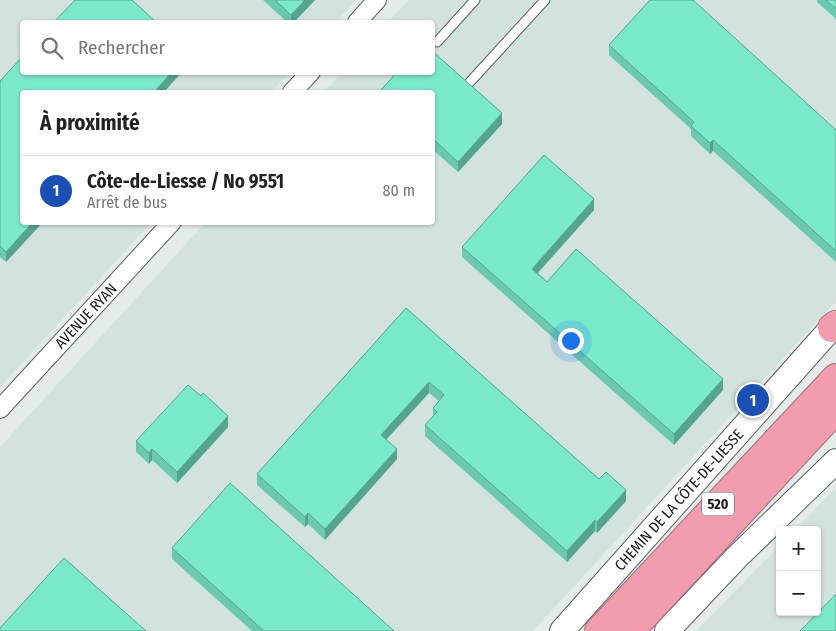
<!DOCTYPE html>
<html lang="fr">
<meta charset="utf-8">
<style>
body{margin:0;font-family:"Fira Sans Condensed",sans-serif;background:#f2f2f2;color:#222}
.controls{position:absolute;right:15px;bottom:15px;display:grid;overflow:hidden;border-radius:5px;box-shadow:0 1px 4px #0004}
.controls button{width:45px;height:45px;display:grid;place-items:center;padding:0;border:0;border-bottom:1px solid #e0e0e0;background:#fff;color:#222;font:25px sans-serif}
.you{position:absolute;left:570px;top:340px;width:18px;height:18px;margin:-12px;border:4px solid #fff;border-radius:50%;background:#1a73e8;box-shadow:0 0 0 8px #1a73e833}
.badge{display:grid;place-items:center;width:32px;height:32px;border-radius:50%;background:#bb2c5a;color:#fff;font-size:16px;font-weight:700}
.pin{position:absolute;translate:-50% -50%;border:2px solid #fff;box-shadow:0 1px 5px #0006}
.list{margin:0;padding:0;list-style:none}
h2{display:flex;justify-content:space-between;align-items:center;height:65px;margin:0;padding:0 20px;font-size:21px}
h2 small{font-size:16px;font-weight:400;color:#767676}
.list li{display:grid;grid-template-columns:32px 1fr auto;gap:15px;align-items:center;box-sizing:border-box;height:70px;padding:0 20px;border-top:1px solid #e0e0e0}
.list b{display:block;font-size:19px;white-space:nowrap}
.list p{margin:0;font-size:16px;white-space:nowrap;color:#767676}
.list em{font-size:16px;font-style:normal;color:#767676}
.icon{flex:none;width:28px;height:28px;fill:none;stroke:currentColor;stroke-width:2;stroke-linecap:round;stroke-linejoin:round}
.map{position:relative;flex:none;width:836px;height:631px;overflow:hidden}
.search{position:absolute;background:#fff;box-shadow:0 1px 4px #0004;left:20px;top:20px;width:415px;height:55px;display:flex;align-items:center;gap:12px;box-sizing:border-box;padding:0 18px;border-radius:5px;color:#767676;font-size:19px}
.panel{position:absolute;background:#fff;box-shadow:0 1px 4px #0004;left:20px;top:90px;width:415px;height:135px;border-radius:5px}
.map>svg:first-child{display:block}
.built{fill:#d2e3dd}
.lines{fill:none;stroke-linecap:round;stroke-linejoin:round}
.lane-casing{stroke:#5b6260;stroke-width:11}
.street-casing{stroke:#5b6260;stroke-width:20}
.secondary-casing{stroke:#5b6260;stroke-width:26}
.highway-casing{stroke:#a36e78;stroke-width:30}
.lane{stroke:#fff;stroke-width:9}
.street{stroke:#fff;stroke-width:18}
.secondary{stroke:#fff;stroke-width:24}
.highway{stroke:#f19dad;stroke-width:28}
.wall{fill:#6ac9af}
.shaded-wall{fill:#56a48e}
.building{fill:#7beacb;stroke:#56a48e}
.labels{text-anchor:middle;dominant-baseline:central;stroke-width:4.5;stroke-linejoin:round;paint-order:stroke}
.shield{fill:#fff;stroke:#5a5c5b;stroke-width:1}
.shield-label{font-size:14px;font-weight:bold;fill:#131615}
.street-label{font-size:15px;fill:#131615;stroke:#fff}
</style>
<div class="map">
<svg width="836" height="631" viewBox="0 0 836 631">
<rect width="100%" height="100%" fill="#e4ece9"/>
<path class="built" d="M 0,0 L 356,0 L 336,22 L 22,22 L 22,72 L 290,73 L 271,92 L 22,92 L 22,222 L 151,223 L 0,387 Z
M 409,0 L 836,0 L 836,301 L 533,631 L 0,631 L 0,447 L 205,223 L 432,222 L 432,92 L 324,92 L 342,73 L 432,72 L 432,22 L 388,22 Z
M 836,488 L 836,631 L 696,631 L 780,545 L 780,612 L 817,612 L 817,530 L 795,530 Z"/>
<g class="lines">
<defs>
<path id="lane" d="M 437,42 L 475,0
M 470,82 L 545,0"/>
<path id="street" d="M 357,22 L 377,0
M 292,92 L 311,72
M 0,409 L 172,222"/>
<path id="secondary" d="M 562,631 L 836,323
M 667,631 L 736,558 L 836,461"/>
<path id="highway" d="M 832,328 L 836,325
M 599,631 L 836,378
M 630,631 L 836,409"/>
</defs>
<use href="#lane" class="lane-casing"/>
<use href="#street" class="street-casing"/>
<use href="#secondary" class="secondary-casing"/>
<use href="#highway" class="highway-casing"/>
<use href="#lane" class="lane"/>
<use href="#street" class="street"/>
<use href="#secondary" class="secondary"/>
<use href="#highway" class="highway"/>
</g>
<path class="wall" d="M 263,0 L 315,0 L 294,22 L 287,22 Z
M 817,0 L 836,0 L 836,19 L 817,2 Z
M 609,45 L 836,130 L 836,262 L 713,151 L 710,154 L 691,136 L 691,129 L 609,55 Z
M 432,51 L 502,113 L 502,124 L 458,172 L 432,149 L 432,92 L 380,92 L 380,91 L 397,72 L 432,72 Z
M 22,72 L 182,72 L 6,262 L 0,257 L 0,81 Z
M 594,210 L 538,273 L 547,282 L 723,390 L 674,445 L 462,257 L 462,247 Z
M 406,308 L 599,479 L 626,501 L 597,533 L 595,531 L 567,562 L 425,436 L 425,425 L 433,416 L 433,408 L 439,401 L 429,393 L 387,439 L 397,459 L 325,540 L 308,524 L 305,527 L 257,485 L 257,474 Z
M 228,427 L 177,483 L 152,460 L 149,464 L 136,452 L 136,441 Z
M 172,548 L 394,631 L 252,631 L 172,559 Z"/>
<path class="shaded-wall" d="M 305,0 L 315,0 L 294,22 L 291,22 L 291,15 Z
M 172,72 L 182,72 L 164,92 L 154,92 Z
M 502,113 L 502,124 L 458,172 L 458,162 Z
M 713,140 L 713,151 L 710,154 L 710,143 Z
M 594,199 L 594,210 L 532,279 L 532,269 Z
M 33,222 L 43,222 L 6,262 L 6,252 Z
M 723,379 L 723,390 L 674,445 L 674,434 Z
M 429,382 L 429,393 L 381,445 L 381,435 Z
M 228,416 L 228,427 L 177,483 L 177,472 Z
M 152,449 L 152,460 L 149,464 L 149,453 Z
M 397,449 L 397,459 L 325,540 L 325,529 Z
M 626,490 L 626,501 L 597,533 L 597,522 Z
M 308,513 L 308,524 L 305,527 L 305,517 Z
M 595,520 L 595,531 L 567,562 L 567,551 Z"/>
<path class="building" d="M 75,0 L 132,0 L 156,22 L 54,22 Z
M 275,0 L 305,0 L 291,15 Z
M 650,0 L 693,0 L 836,130 L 836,251 L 713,140 L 710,143 L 691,126 L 694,122 L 609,45 Z
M 826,0 L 836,0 L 836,9 Z
M 432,51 L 502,113 L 458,162 L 432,138 L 432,92 L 382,92 L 380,91 L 397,72 L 432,72 Z
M 22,57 L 22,72 L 172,72 L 154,92 L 22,92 L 22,222 L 33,222 L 6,252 L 0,246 L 0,81 Z
M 544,155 L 594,199 L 532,269 L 547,282 L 576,249 L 723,379 L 674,434 L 462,247 Z
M 406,308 L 599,479 L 606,472 L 626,490 L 597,522 L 595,520 L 567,551 L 425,425 L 437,412 L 433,408 L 444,395 L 429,382 L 381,435 L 397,449 L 325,529 L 308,513 L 305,517 L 257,474 Z
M 188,385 L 201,396 L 203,393 L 228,416 L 177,472 L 152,449 L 149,453 L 136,441 Z
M 230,483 L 394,631 L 264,631 L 172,548 Z
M 64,558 L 146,631 L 0,631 L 0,628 Z
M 836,594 L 836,631 L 800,631 Z"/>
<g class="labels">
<rect class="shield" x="702" y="492.5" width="32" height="23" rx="4"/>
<g class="shield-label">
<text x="718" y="504">520</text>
</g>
<g class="street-label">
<text transform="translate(86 316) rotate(-47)">AVENUE RYAN</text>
<text transform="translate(679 500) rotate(-48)">CHEMIN DE LA CÔTE-DE-LIESSE</text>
</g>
</g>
</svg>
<div class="controls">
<button>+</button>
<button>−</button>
</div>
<div class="you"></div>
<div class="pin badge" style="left:753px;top:400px;background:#1a4fb4">1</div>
<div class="search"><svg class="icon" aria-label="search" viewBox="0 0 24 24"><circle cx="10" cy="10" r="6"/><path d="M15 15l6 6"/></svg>Rechercher</div>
<section class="panel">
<h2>À proximité<small></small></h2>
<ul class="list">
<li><span class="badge" style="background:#1a4fb4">1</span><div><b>Côte-de-Liesse / No 9551</b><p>Arrêt de bus</p></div><em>80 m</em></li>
</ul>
</section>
</div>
